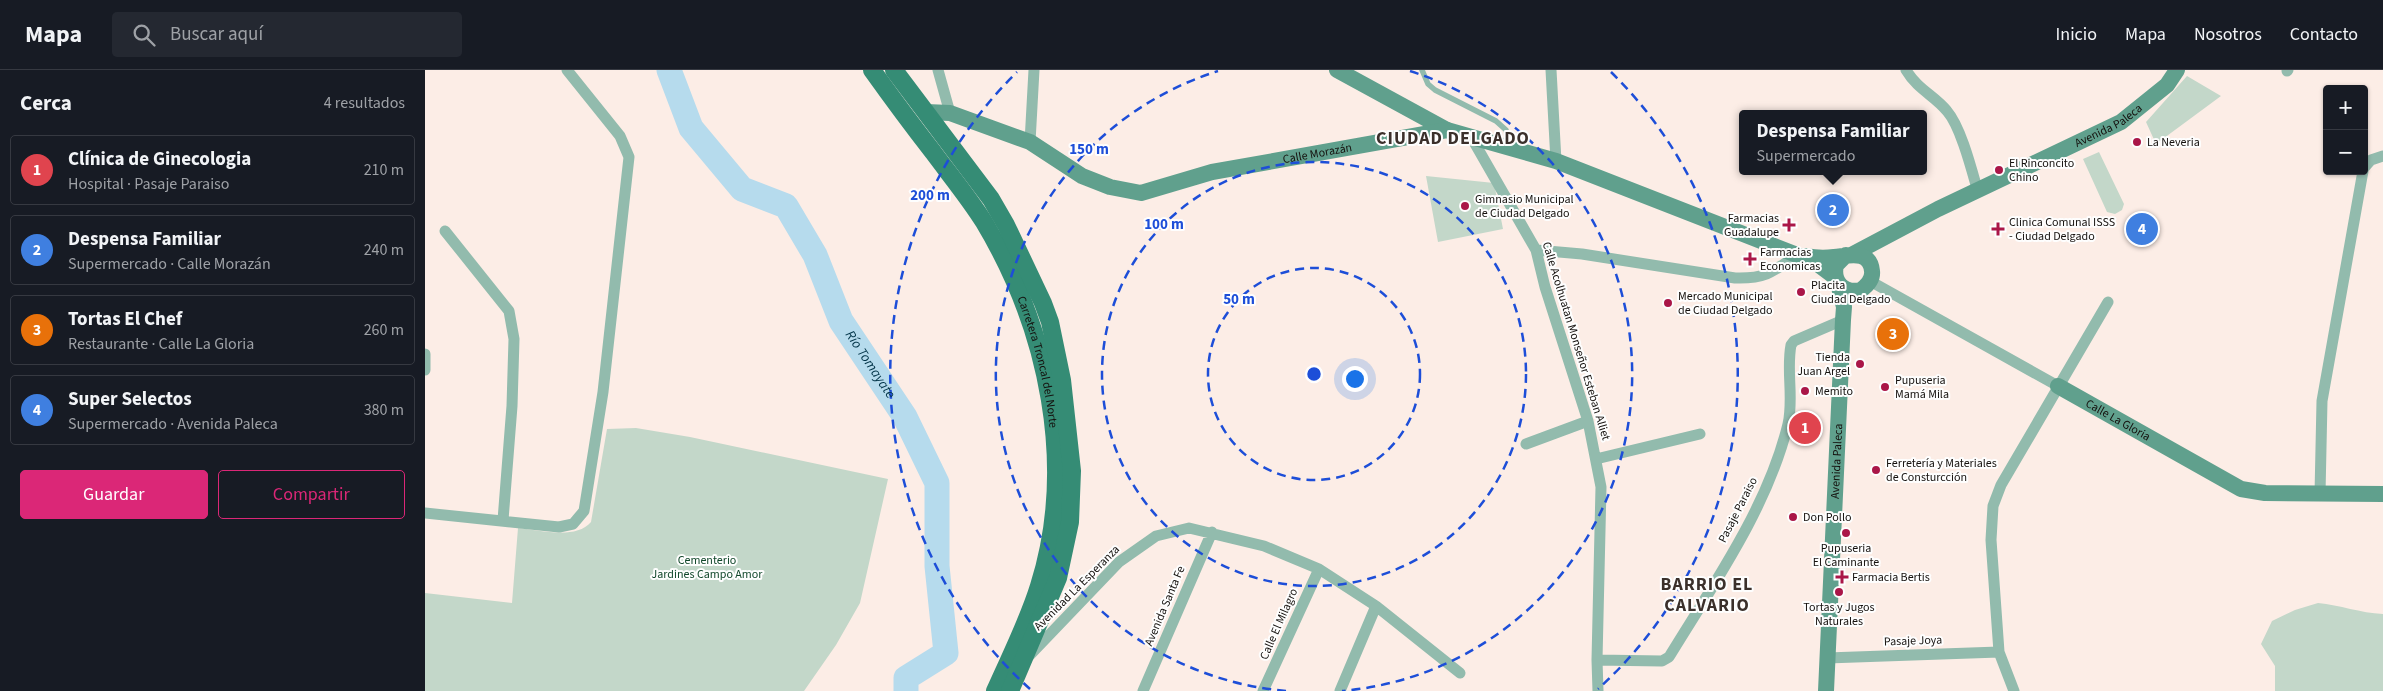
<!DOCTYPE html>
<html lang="es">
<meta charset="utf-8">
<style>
body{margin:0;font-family:"Source Sans 3",sans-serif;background:#242831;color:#f1f3f6}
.controls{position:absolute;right:15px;top:15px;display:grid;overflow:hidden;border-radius:5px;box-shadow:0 1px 4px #0004}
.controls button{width:45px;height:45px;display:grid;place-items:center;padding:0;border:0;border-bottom:1px solid #363941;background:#171b24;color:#f1f3f6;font:25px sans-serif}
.you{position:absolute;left:929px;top:308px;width:18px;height:18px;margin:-12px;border:4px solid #fff;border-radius:50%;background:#1a73e8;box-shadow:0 0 0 8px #1a73e833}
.badge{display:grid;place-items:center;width:32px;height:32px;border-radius:50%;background:#db2777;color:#fff;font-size:16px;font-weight:700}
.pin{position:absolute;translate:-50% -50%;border:2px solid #fff;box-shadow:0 1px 5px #0006}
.popup{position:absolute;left:1314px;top:40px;width:188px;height:65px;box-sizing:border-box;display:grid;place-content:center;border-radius:5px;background:#171b24;filter:drop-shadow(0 1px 4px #0005);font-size:16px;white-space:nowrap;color:#9ea1a6}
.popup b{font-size:19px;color:#f1f3f6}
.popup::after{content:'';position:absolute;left:50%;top:100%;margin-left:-10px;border:10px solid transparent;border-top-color:#171b24}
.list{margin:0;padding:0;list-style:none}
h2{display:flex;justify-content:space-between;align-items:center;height:65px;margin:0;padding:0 20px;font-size:21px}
h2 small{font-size:16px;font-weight:400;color:#9ea1a6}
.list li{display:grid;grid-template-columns:32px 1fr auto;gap:15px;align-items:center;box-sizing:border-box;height:70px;margin:0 10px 10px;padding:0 10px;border:1px solid #363941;border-radius:5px}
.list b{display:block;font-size:19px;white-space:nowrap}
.list p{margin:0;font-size:16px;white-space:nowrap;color:#9ea1a6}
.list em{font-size:16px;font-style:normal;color:#9ea1a6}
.actions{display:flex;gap:10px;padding:15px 20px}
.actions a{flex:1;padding:11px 0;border:1px solid #db2777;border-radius:5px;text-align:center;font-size:18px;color:#db2777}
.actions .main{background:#db2777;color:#fff}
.icon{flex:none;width:28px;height:28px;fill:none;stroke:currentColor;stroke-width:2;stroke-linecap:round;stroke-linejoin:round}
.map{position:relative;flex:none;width:1958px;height:621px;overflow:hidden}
header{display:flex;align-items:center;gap:30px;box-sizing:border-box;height:70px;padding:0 25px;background:#171b24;border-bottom:1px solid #363941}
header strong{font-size:24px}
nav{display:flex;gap:28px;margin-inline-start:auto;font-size:18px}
.search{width:350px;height:45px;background:#242831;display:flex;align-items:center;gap:12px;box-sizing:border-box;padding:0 18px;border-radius:5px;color:#9ea1a6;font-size:19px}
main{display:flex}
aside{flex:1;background:#171b24}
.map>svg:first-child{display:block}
.green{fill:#c3d7c9}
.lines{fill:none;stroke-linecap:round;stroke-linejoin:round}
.river{stroke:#b6dbed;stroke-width:25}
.lane{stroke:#92bbad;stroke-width:5.5}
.street{stroke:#92bbad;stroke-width:11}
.secondary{stroke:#60a08d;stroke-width:16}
.primary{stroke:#358c75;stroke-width:18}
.ring{fill:none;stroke:#1d4ed8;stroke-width:2.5;stroke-dasharray:9 6}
.poi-dot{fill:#aa1648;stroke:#fefefe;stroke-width:2}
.labels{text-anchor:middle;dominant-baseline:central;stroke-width:4;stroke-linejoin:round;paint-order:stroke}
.street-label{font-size:12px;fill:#15110e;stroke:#fefefe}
.poi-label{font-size:12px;fill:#15110e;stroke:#fefefe;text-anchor:start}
.park-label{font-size:12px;fill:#10472a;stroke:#fefefe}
.water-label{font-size:14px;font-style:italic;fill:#003347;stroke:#fefefe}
.district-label{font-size:18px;font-weight:bold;letter-spacing:1px;fill:#3b302b;stroke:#fefefe}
.centre{fill:#1d4ed8;stroke:#fefefe;stroke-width:2.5}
.ring-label{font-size:15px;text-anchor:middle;font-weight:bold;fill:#1d4ed8;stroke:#fefefe;stroke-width:4;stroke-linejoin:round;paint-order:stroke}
</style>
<header>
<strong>Mapa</strong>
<div class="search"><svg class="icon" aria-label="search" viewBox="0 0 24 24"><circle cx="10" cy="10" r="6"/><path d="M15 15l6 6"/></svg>Buscar aquí</div>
<nav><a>Inicio</a><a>Mapa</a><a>Nosotros</a><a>Contacto</a></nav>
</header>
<main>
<aside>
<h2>Cerca<small>4 resultados</small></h2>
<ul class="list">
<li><span class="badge" style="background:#e0444e">1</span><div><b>Clínica de Ginecologia</b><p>Hospital · Pasaje Paraiso</p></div><em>210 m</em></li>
<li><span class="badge" style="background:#3f7fe0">2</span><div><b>Despensa Familiar</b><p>Supermercado · Calle Morazán</p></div><em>240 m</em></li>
<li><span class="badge" style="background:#e8710a">3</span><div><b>Tortas El Chef</b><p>Restaurante · Calle La Gloria</p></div><em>260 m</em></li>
<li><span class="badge" style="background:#3f7fe0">4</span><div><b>Super Selectos</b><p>Supermercado · Avenida Paleca</p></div><em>380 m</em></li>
</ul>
<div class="actions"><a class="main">Guardar</a><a>Compartir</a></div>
</aside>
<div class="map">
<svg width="1958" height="621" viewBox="0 0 1958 621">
<rect width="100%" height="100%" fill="#fcede6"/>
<path class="green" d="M 1762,6 L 1796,26 L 1731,74 L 1721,52 Z
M 1674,82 L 1699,134 L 1697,140 L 1690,144 L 1682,142 L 1658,89 Z
M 1001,106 L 1069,113 L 1078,159 L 1013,172 Z
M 211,358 L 265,367 L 463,409 L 435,533 L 411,575 L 379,621 L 0,621 L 0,523 L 87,533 L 93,458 C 115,460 151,470 166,452 L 182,359 Z
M 1893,533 C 1915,535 1935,543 1958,544 L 1958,621 L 1850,621 L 1850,596 L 1836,574 L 1847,551 L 1870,540 Z"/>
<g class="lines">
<path class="river" id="s1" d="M 244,0 L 266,58 L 317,119 L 361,136 L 390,185 L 416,251 L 480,347 L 512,413 L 512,496 L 521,583 L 481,608 L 481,621"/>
<path class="lane" d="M 997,0 L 1003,14 L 1010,20 L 1071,51 L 1081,60 L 1085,75"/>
<path class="street" d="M 513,0 L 525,43
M 1126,0 L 1131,91
M 1481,0 C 1493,20 1509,25 1522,41 C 1536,57 1547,101 1553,122
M 1862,1 L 1863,0
M 1045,65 L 1111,180 L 1120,217 L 1163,351 L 1176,417 L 1172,590 L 1173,621
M 605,72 L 609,0
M 1939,98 L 1946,90 L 1958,86
M 20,161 L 84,241 L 89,269 L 87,336 L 78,450
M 1111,180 L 1157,184 L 1310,208 C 1340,209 1348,202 1372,185
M 1445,211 L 1633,316
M 0,284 L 0,300
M 1101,374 L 1163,351
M 1171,389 L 1275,364
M 1895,424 L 1897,331 L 1938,101
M 0,443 L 134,457 L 148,454 L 159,441 L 178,322 L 204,87 L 195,66 L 142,0
M 604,586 L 694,492 L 731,466 L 764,458 L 839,476 L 894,499 L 951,536 L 1035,603
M 1402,588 L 1574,582
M 1172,590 L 1237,591 L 1244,587 C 1288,515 1343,437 1363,354 C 1369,328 1361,301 1366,275 L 1369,271 L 1418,250
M 718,621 L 787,462
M 838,621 L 894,499
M 915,621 L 951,536
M 1589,621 L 1574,582 L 1566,470 L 1568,436 L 1576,415 L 1683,232"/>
<g class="secondary">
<path d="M 912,0 L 1022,60"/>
<path id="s2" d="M 501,42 L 525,43 L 605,72 L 657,106 L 685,117 L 716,123 L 787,102 L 1022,60 L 1131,91 L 1372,185 L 1394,195 L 1410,207"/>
<path id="s3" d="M 1428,184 L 1513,139 L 1696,52 L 1742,15 L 1752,0"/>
<path d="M 1381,186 C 1391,188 1400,188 1409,187 C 1423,186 1445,179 1447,201 C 1448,209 1443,215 1436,220 C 1419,224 1407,212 1411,195 L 1421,185"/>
<path id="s4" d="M 1633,316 L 1816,419 L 1840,423 L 1958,424"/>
<path id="s5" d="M 1401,621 L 1418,250 L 1419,237 L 1413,213"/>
</g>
<g class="primary">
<path id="s6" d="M 447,0 C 467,28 487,55 508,82 C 525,105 544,128 559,152 C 623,259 652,395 614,516 C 603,552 585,587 570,621"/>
<path d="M 469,0 L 566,129 L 581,155 L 618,233 L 625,252 L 637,310 L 647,401 L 645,452 L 633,508 L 585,621"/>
</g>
</g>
<g class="ring">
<circle cx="889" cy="304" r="106"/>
<circle cx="889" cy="304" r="212"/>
<path d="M861 621A318 318 0 0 1 793 1M985 1A318 318 0 0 1 917 621"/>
<path d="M605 619A424 424 0 0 1 592 2M1186 2A424 424 0 0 1 1173 619"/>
</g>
<g class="poi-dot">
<circle cx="1712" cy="72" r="5"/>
<circle cx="1574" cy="100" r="5"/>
<circle cx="1040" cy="136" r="5"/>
<path d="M1361.5 147.5h5v5h5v5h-5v5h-5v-5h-5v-5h5z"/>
<path d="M1570.5 151.5h5v5h5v5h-5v5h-5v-5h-5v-5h5z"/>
<path d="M1322.5 181.5h5v5h5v5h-5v5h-5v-5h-5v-5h5z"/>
<circle cx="1376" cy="222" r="5"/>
<circle cx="1243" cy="233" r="5"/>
<circle cx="1435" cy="294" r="5"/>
<circle cx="1460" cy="317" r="5"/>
<circle cx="1380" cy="321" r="5"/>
<circle cx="1451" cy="400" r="5"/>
<circle cx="1368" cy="447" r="5"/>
<circle cx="1421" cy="463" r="5"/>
<path d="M1414.5 499.5h5v5h5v5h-5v5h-5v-5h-5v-5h5z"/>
<circle cx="1414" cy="522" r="5"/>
</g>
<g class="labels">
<g class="street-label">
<text stroke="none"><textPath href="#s3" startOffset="286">Avenida Paleca</textPath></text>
<text stroke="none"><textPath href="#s2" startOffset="414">Calle Morazán</textPath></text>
<text transform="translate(1151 271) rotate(73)">Calle Acolhuatan Monseñor Esteban Alliet</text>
<text stroke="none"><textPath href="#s6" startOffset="340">Carretera Troncal del Norte</textPath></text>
<text stroke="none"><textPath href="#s4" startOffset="69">Calle La Gloria</textPath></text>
<text stroke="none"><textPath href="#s5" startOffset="230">Avenida Paleca</textPath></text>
<text transform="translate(1313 440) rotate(-63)">Pasaje Paraiso</text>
<text transform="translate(652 518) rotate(-45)">Avenidad La Esperanza</text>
<text transform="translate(740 536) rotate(-67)">Avenida Santa Fe</text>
<text transform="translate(854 554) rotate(-66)">Calle El Milagro</text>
<text transform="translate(1488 571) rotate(-2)">Pasaje Joya</text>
</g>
<g class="poi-label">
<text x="1722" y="72">La Neveria</text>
<text x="1584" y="93">El Rinconcito<tspan x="1584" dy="14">Chino</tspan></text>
<text x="1050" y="129">Gimnasio Municipal<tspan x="1050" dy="14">de Ciudad Delgado</tspan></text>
<text x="1354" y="148" text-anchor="end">Farmacias<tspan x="1354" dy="14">Guadalupe</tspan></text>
<text x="1584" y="152">Clinica Comunal ISSS<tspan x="1584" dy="14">- Ciudad Delgado</tspan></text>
<text x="1335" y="182">Farmacias<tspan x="1335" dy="14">Economicas</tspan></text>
<text x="1386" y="215">Placita<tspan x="1386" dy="14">Ciudad Delgado</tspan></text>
<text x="1253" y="226">Mercado Municipal<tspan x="1253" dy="14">de Ciudad Delgado</tspan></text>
<text x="1425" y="287" text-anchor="end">Tienda<tspan x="1425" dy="14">Juan Argel</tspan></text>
<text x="1470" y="310">Pupuseria<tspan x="1470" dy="14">Mamá Mila</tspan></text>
<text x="1390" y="321">Memito</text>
<text x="1461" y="393">Ferretería y Materiales<tspan x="1461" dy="14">de Consturcción</tspan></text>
<text x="1378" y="447">Don Pollo</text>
<text x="1421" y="478" text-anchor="middle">Pupuseria<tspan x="1421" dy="14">El Caminante</tspan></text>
<text x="1427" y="507">Farmacia Bertis</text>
<text x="1414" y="537" text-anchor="middle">Tortas y Jugos<tspan x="1414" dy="14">Naturales</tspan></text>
</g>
<g class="park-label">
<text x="282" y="490">Cementerio<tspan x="282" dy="14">Jardines Campo Amor</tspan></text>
</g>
<g class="water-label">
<text stroke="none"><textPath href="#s1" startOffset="369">Río Tomayate</textPath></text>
</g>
<g class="district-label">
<text x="1028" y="68">CIUDAD DELGADO</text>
<text x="1282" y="514">BARRIO EL<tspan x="1282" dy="21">CALVARIO</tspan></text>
</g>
</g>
<circle cx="889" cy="304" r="8" class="centre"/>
<g class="ring-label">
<text x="664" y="84">150 m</text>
<text x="505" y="130">200 m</text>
<text x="739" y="159">100 m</text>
<text x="814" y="234">50 m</text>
</g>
</svg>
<div class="controls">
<button>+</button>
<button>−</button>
</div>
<div class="you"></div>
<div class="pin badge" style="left:1380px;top:358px;background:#e0444e">1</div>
<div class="pin badge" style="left:1408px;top:140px;background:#3f7fe0">2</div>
<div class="popup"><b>Despensa Familiar</b>Supermercado</div>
<div class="pin badge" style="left:1468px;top:264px;background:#e8710a">3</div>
<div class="pin badge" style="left:1717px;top:159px;background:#3f7fe0">4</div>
</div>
</main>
